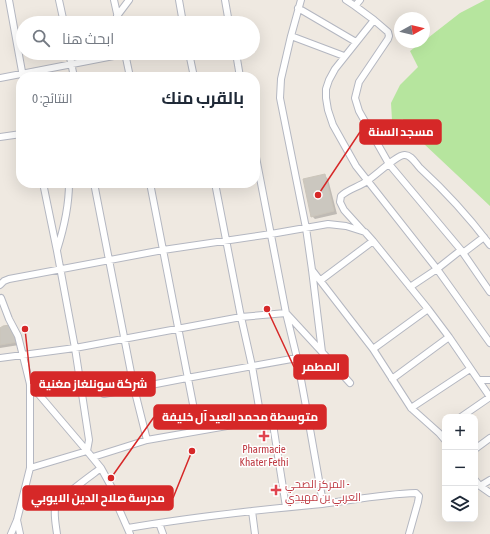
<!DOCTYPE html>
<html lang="ar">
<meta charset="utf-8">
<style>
body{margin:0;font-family:"Asap Condensed",Cairo,sans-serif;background:#f6f6f7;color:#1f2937;direction:rtl}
.controls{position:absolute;right:12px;bottom:12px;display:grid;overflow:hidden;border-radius:8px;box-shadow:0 4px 16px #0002}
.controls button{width:36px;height:36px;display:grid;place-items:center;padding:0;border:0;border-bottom:1px solid #e0e1e3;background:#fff;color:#1f2937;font:20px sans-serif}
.compass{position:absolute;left:394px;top:12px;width:36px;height:36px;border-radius:50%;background:#fff;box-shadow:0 4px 16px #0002;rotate:82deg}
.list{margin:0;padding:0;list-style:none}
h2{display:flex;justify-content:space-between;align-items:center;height:52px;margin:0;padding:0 16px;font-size:17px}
h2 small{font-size:13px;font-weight:400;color:#747a83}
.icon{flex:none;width:22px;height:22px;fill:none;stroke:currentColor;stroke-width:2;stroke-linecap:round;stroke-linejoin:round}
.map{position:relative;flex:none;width:490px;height:534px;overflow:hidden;direction:ltr}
.search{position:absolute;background:#fff;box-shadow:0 4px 16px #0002;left:16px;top:16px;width:244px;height:44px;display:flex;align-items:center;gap:10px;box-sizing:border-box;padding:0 14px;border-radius:22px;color:#747a83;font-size:15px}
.panel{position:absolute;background:#fff;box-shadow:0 4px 16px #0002;left:16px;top:72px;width:244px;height:116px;border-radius:16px;direction:rtl}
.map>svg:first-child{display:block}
.green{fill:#b6e59e}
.shadow{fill:#0003}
.building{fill:#cbc7bf;stroke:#cbc5ba}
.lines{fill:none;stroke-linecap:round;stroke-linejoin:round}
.minor-casing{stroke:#b4b7c1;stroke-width:8}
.minor{stroke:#fff;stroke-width:6}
.health-dot{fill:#e0444e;stroke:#fff;stroke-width:1.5}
.labels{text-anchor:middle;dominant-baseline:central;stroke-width:3;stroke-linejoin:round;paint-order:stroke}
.health-label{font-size:11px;fill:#be3a42;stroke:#fff}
.leader{fill:none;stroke:#d62828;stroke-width:1.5}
.callout-dot{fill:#d62828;stroke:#fff;stroke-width:1.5}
.callout{fill:#d62828;stroke:#d62828;stroke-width:1.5}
.callout-label{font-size:12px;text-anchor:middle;font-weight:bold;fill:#fff}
</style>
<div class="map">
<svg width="490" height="534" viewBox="0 0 490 534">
<rect width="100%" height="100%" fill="#efe9e1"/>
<path class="green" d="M 485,0 L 490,0 L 490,206 L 423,143 L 408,133 L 403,119 L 392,120 L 391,103 L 400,85 L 418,67 L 410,51 L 422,42 L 424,42 L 424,41 L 460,13 Z"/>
<path class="shadow" d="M 325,176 L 328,179 L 337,214 L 315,219 L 312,216 Z
M 3,327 L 19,345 L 0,348 L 0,330 Z"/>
<path class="building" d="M 325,174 L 334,211 L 311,217 L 303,179 Z
M 10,325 L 18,342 L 0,345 L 0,328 L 3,326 Z"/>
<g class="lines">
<defs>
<path id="minor" d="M 9,0 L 23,77
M 59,0 L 64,23
M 114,0 L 118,18
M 179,0 L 183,23
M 225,0 L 229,23
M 301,0 L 291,36 L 281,79 L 280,98 L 306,228 L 312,270 L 322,352
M 346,0 L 355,6 L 360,0
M 355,6 L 374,20 L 388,32 L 389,36 L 388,39 L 359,82 L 355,98 L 359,111 L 389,164 L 461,250 L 490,292
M 298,8 L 356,42
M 374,20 L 335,69 L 329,80 L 326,89 L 326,98 L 328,110 L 333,125 L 356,166 L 437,269 L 490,343
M 115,23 L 117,16 L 129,0
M 291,36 L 344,56
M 69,53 L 74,77
M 125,53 L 130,77
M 189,53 L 194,77
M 236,53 L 240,77
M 0,78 L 129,53
M 0,137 L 21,134
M 255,152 L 286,313 L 297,358 L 307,412 L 323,503
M 94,183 L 134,388 L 147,440
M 150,183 L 198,430
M 215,183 L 241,317 L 252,366 L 261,419
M 363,231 L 344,210 L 340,202 L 341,196 C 348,189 359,187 367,181 C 375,176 397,155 404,155 C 411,154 416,164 420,168 C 445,191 469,217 490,245
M 57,250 C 64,228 69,206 69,183
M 463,253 L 484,237
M 312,270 L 373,349 L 411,408 L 439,433 L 445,440
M 321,280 L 373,241
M 0,285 L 4,281 L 9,279 L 163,250 L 271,234 L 328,224 L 346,226 L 365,232 L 373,241 L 428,309 L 449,337 L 490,397
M 410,287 L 437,269 L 461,250
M 1,298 L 9,319 L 18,336 L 30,384 L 30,468 L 17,520 L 11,534
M 373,349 L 428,309
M 0,358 L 75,348 L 241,317 L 286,313 L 322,352 L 350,383
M 392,379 L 449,337
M 479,380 L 490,380
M 30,384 L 87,451 L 101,468 L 112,488 L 119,509 L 130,534
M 104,394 L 187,378 L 297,358
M 411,408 L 470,369
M 461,417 L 490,397
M 272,418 L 286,507
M 475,449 L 490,438
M 93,457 L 147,440 L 307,412
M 30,468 L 87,451 L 89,440 L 75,348 L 57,251 L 43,183
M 475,480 L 480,486 L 490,493
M 480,486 L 490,480
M 252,511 L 255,534
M 17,520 L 20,534
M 159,523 L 163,534
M 128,528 C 192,517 257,510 322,504 C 353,500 384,494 416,493 L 419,496 L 418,502 L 409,534
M 57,534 C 56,526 54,517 55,509 C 57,499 92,475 101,468"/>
</defs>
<use href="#minor" class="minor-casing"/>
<use href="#minor" class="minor"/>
</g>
<g class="health-dot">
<path d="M262 430h4v4h4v4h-4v4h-4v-4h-4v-4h4z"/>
<path d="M274 484h4v4h4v4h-4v4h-4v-4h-4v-4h4z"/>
</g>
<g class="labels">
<g class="health-label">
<text x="264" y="449">Pharmacie<tspan x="264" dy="13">Khater Fethi</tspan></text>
<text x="285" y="484" text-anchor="start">المركز الصحي -<tspan x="285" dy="13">العربي بن مهيدي</tspan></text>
</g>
</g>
<path class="leader" d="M318 195L360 132M267 309L294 367M25 329L31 384M111 478L154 417M192 451L173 498"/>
<g class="callout-dot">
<circle cx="318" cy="195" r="4"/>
<circle cx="267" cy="309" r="4"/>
<circle cx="25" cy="329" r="4"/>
<circle cx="111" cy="478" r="4"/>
<circle cx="192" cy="451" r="4"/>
</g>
<g class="callout">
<rect x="360" y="120" width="81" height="24" rx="4"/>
<rect x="294" y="355" width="54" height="24" rx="4"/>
<rect x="31" y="372" width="124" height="24" rx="4"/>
<rect x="154" y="405" width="172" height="24" rx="4"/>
<rect x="23" y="486" width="150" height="24" rx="4"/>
</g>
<g class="callout-label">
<text x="401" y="136">مسجد السنة</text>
<text x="321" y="371">المطمر</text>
<text x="93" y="388">شركة سونلغاز مغنية</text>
<text x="240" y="421">متوسطة محمد العيد آل خليفة</text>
<text x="98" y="502">مدرسة صلاح الدين الايوبي</text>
</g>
</svg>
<div class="controls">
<button>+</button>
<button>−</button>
<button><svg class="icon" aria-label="layers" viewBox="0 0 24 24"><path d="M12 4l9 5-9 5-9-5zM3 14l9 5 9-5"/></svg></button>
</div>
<svg class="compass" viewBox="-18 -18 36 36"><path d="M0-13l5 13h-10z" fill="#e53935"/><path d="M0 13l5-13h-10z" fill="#747a83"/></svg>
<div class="search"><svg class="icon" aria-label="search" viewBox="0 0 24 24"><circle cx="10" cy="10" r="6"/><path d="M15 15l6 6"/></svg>ابحث هنا</div>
<section class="panel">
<h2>بالقرب منك<small>النتائج: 0</small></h2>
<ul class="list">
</ul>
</section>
</div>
